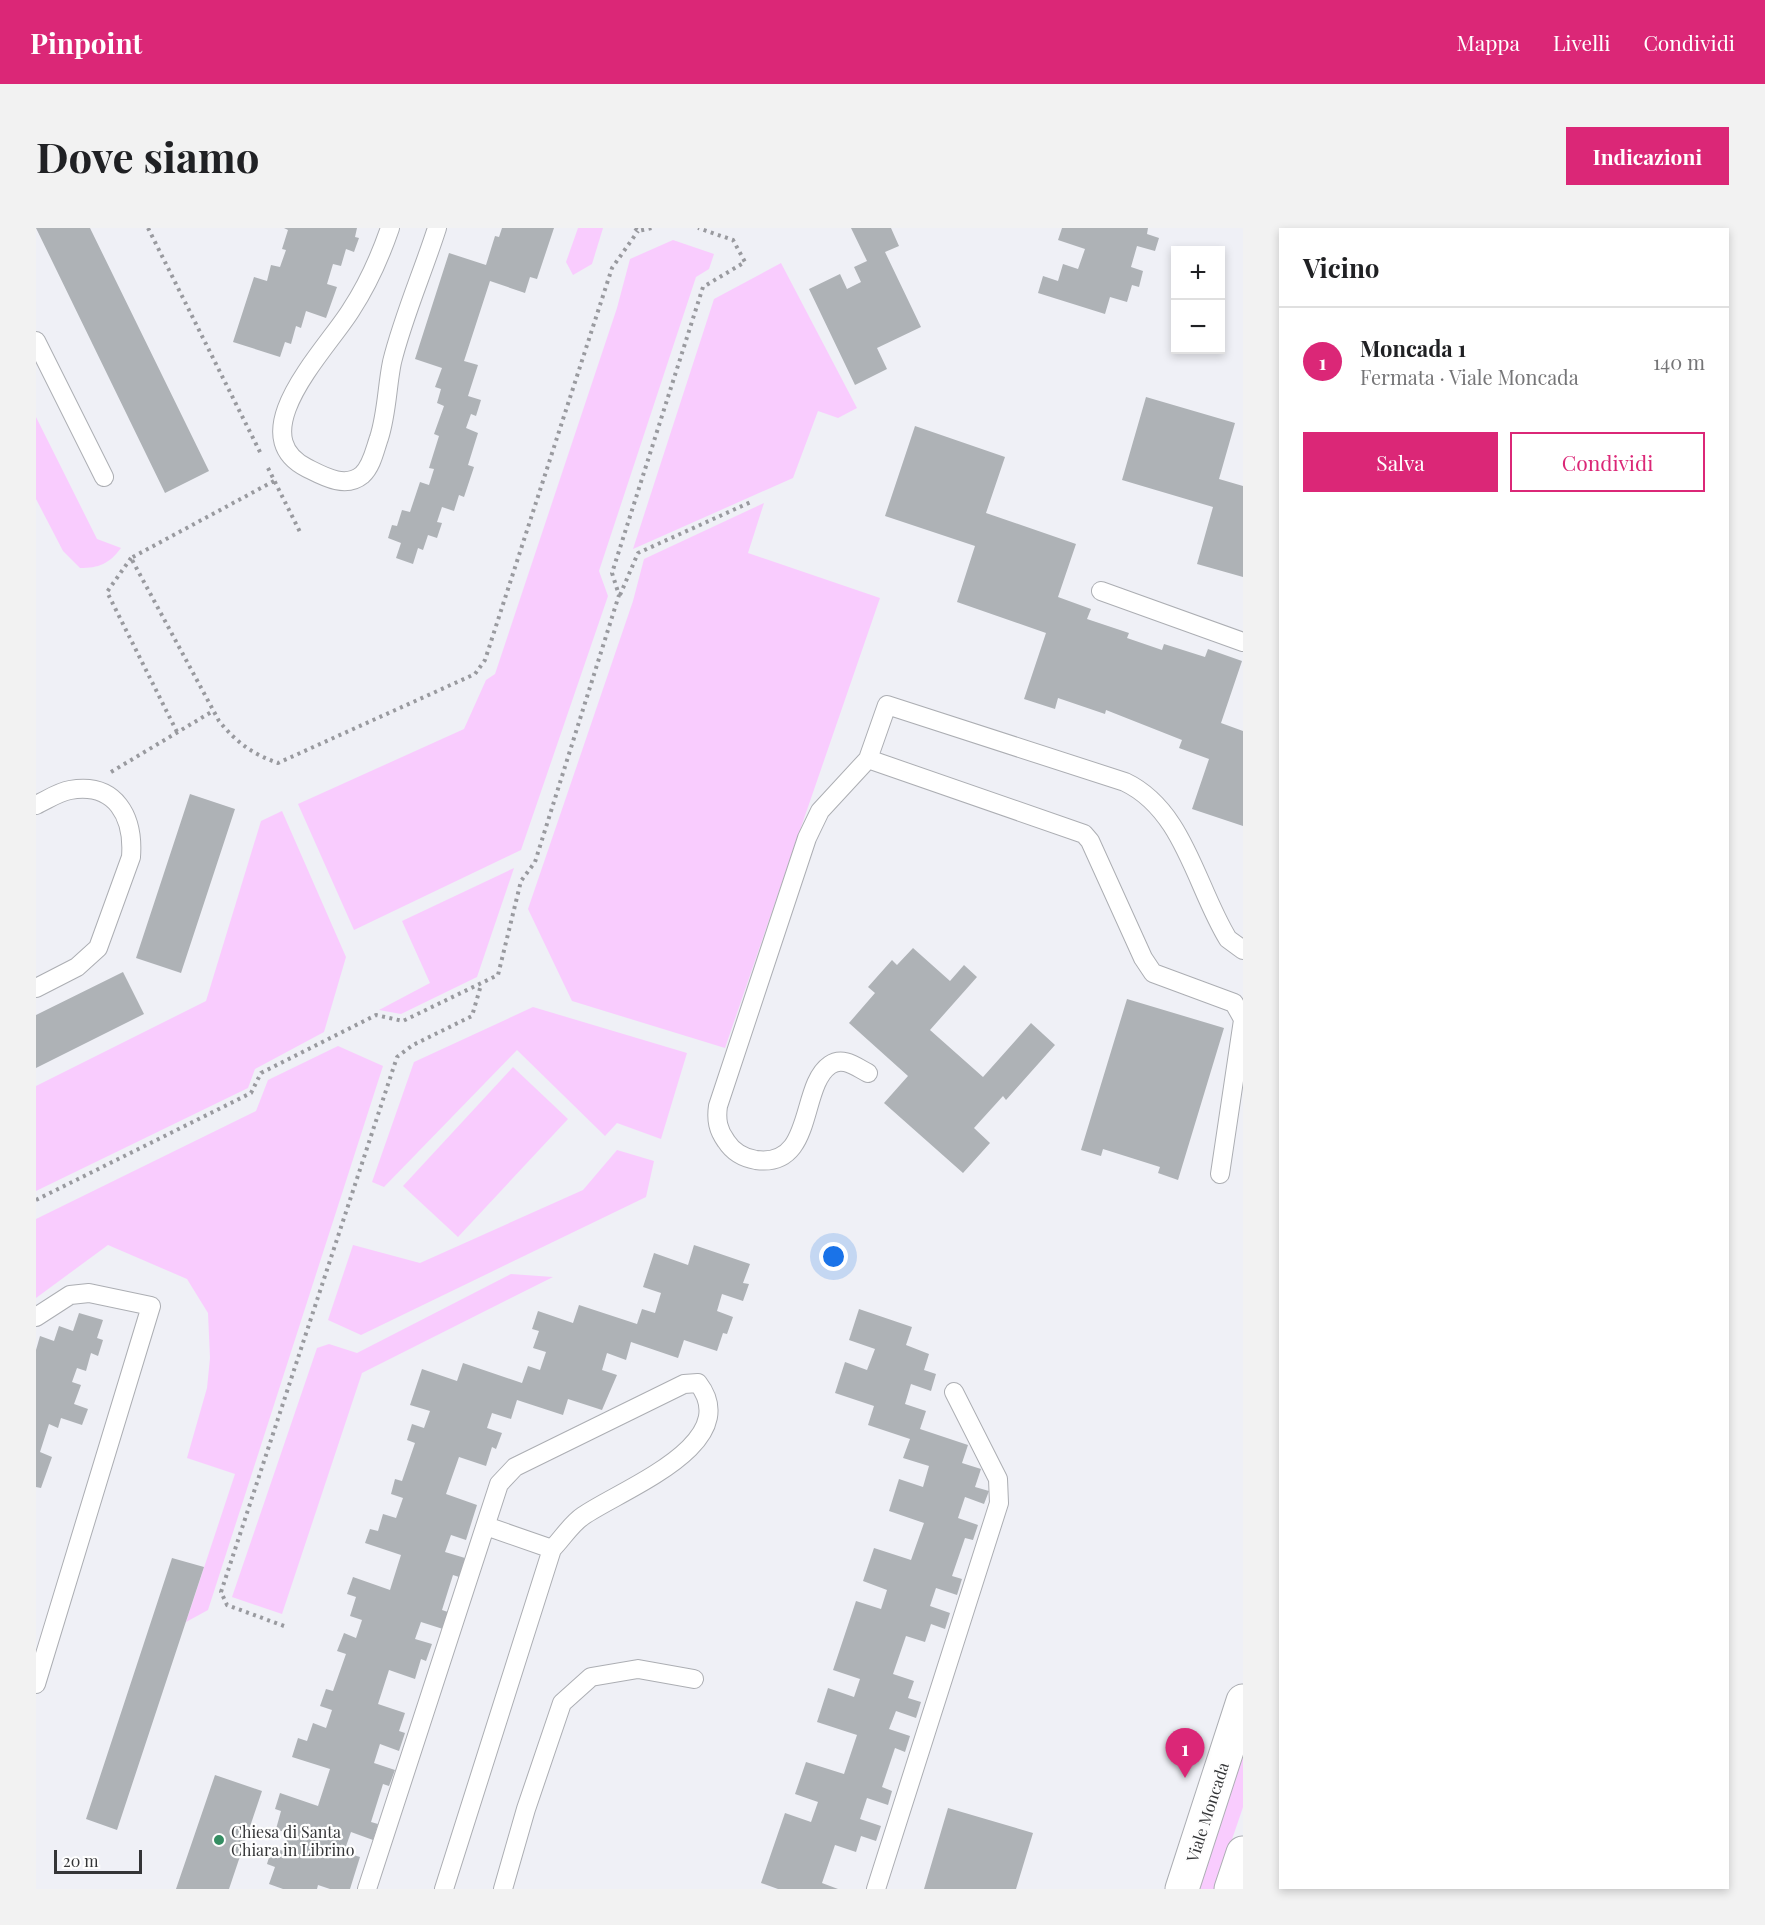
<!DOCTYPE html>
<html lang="it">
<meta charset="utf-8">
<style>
body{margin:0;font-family:"Playfair Display",serif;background:#f2f2f2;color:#202124}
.controls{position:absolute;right:18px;top:18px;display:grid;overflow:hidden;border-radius:0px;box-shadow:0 3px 9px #0003}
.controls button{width:54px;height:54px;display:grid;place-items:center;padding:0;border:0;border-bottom:2px solid #e0e0e0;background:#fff;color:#202124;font:30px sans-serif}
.scale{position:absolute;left:18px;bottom:15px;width:88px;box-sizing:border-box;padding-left:6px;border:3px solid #343537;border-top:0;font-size:16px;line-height:21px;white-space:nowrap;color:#343537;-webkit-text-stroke:4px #fefefe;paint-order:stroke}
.you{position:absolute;left:798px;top:1029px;width:21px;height:21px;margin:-15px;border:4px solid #fff;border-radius:50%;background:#1a73e8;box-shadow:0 0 0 9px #1a73e833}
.badge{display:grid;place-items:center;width:39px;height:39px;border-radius:50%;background:#db2777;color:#fff;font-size:20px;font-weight:700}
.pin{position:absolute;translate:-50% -50px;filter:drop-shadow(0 2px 3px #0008)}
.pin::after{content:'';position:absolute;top:32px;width:21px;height:18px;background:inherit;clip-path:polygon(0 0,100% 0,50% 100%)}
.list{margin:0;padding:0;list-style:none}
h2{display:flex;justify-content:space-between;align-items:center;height:78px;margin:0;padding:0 24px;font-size:26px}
h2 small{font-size:20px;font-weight:400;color:#757577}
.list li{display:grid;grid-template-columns:39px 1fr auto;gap:18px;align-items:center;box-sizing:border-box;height:108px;padding:0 24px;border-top:2px solid #e0e0e0}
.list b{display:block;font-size:22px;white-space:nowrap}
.list p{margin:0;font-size:20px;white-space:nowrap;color:#757577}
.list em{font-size:20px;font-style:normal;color:#757577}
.actions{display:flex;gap:12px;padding:18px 24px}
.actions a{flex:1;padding:14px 0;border:2px solid #db2777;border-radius:0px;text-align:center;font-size:21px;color:#db2777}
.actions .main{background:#db2777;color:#fff}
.map{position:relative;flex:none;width:1207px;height:1661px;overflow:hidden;border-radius:0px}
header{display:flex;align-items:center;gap:36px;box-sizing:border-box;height:84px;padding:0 30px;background:#db2777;color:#fff}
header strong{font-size:28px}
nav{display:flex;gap:33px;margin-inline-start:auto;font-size:21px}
.intro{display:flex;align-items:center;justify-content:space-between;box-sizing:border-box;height:144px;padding:0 36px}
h1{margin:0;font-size:42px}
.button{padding:15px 27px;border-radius:0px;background:#db2777;color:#fff;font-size:21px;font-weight:700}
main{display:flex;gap:36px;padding:0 36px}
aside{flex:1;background:#fff;border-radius:0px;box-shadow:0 3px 9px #0003}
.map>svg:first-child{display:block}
.green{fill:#f9ccfe}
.building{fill:#aeb2b6}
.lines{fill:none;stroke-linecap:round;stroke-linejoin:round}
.service-casing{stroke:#acaeb3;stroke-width:20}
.secondary-casing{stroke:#acaeb3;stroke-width:35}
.path{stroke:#999a9f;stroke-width:4;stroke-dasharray:3 4.5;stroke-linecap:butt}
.service{stroke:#fff;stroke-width:18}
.secondary{stroke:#fff;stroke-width:33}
.poi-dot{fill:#348d62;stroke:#fefefe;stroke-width:2}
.labels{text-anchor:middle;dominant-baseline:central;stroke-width:4.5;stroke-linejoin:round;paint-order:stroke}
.street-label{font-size:16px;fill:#343537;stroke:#fefefe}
.poi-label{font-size:16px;fill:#343537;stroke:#fefefe;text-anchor:start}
</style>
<header>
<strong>Pinpoint</strong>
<nav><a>Mappa</a><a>Livelli</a><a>Condividi</a></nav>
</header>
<div class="intro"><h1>Dove siamo</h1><a class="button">Indicazioni</a></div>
<main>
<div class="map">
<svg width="1207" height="1661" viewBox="0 0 1207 1661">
<rect width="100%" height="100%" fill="#eff0f6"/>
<path class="green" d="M 542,0 L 567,0 L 556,36 L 537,47 L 530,34 Z
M 637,12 L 678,26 L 673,41 L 660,49 L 563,343 L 572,368 L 485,622 L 318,702 L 262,576 L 428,501 L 450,452 L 459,446 L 581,80 L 594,31 Z
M 745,35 L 821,180 L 802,190 L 782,183 L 757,250 L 597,321 L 678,71 Z
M 0,189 L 61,311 L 85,320 C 73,336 63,340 44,340 L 27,323 L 0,271 Z
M 728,275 L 712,325 L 844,370 L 689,820 L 536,773 L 492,681 L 597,373 L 608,331 Z
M 246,583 L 310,729 L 288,804 L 219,841 L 212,860 L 0,963 L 0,858 L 170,773 L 225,593 Z
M 478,640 L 441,749 L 365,786 L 343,782 L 394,755 L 366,693 Z
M 497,779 L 651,825 L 625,911 L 581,895 L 569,908 L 481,822 L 348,959 L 336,954 L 378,834 Z
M 302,818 L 347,838 L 172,1382 L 150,1394 L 199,1246 L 151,1230 L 171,1160 L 174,1130 L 172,1085 L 151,1051 L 72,1017 L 0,1070 L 0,991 L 220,883 L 232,852 Z
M 477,839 L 532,891 L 422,1009 L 367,958 Z
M 581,922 L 618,933 L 610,969 L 325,1107 L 292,1092 L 317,1017 L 384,1035 L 547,962 Z
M 475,1046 L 517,1049 L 326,1145 L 246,1386 L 196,1369 L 281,1120 L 293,1116 L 321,1125 Z
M 1207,1520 L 1207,1579 L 1204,1588 L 1179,1661 L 1160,1661 Z"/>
<path class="building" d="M 0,0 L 54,0 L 173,243 L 129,265 Z
M 248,0 L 321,0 L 319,9 L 323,10 L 318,24 L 310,21 L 305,38 L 297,36 L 291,56 L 301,59 L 290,90 L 270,83 L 265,100 L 260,98 L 255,116 L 249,114 L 244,129 L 197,114 L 218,49 L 231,53 L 235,37 L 244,39 L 250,22 L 246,21 L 252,2 Z
M 466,0 L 518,0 L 501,51 L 494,49 L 489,65 L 454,53 L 428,133 L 442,137 L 432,168 L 445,172 L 440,188 L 435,186 L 430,200 L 442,205 L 432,237 L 438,239 L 428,269 L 423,267 L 418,283 L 406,279 L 401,294 L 406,295 L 401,310 L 392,307 L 387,322 L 382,320 L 377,336 L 360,330 L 365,315 L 352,310 L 356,297 L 361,298 L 366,282 L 374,284 L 384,254 L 393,257 L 398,241 L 393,240 L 403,208 L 398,206 L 408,178 L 401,175 L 405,161 L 399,159 L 406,140 L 379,131 L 413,25 L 450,37 L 459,8 L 463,9 Z
M 815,0 L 855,0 L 863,18 L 849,24 L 885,99 L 841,120 L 851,141 L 819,157 L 773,61 L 804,46 L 811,61 L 825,54 L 818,39 L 831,33 Z
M 1026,0 L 1112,0 L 1111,6 L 1123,10 L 1119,23 L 1101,18 L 1095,39 L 1107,43 L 1103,59 L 1096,57 L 1091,74 L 1074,69 L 1069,86 L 1002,65 L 1007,48 L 1022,53 L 1027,36 L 1042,41 L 1049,21 L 1022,12 Z
M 1110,169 L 1199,195 L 1183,251 L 1207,258 L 1207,349 L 1161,336 L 1177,279 L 1086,252 Z
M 879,198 L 969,229 L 950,285 L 1040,316 L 1022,369 L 1055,381 L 1051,391 L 1093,405 L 1091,410 L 1126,422 L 1128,416 L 1169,429 L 1172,421 L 1206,433 L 1185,495 L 1207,503 L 1207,598 L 1156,581 L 1173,531 L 1143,520 L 1146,512 L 1070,482 L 1069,486 L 1022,470 L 1019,481 L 988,471 L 1010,405 L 921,374 L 939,318 L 849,288 Z
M 154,566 L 199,581 L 145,745 L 100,730 Z
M 877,720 L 914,753 L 928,737 L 941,749 L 894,802 L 947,849 L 995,795 L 1019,817 L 970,872 L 967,868 L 938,900 L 954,915 L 927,945 L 848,875 L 872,848 L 813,795 L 839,765 L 832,759 L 856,732 L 861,737 Z
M 87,744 L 108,786 L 0,840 L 0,787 Z
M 1091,771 L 1188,800 L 1142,952 L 1122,945 L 1124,939 L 1067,921 L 1065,928 L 1045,922 Z
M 658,1017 L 714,1036 L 707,1055 L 713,1056 L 707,1073 L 686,1066 L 681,1083 L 697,1089 L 691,1106 L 687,1105 L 681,1123 L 648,1112 L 642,1130 L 595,1114 L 590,1132 L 571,1125 L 566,1142 L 581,1147 L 566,1182 L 532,1171 L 527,1187 L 481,1172 L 475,1191 L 456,1185 L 451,1200 L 466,1205 L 460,1221 L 456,1219 L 450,1238 L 423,1229 L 410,1266 L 441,1277 L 430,1312 L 415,1307 L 409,1324 L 429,1330 L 423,1349 L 417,1347 L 406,1382 L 412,1384 L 407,1401 L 385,1394 L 379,1411 L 396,1416 L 390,1433 L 385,1431 L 379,1451 L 353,1442 L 342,1476 L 369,1485 L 363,1503 L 369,1505 L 363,1523 L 344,1516 L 338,1535 L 359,1542 L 353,1558 L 347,1556 L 335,1594 L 342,1596 L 337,1612 L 315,1604 L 308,1624 L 324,1629 L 314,1661 L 294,1661 L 282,1657 L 281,1661 L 247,1661 L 233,1656 L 239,1639 L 231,1636 L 236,1619 L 247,1623 L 253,1606 L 240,1601 L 245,1583 L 239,1581 L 244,1565 L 282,1578 L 294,1541 L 256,1529 L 262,1510 L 271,1513 L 277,1495 L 290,1500 L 296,1482 L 284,1478 L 290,1461 L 297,1463 L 310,1426 L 301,1423 L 308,1405 L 320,1410 L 326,1392 L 314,1388 L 320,1369 L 311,1366 L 317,1349 L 354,1362 L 365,1327 L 329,1315 L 334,1301 L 342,1303 L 347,1286 L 360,1290 L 367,1270 L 355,1266 L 359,1251 L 366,1253 L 379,1215 L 371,1212 L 376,1196 L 388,1200 L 394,1183 L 374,1177 L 386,1141 L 421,1153 L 427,1135 L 486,1155 L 492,1138 L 504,1142 L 510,1124 L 497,1120 L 503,1103 L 496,1101 L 502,1083 L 537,1095 L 543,1077 L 601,1096 L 606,1081 L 619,1085 L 625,1065 L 607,1059 L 618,1025 L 652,1037 Z
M 823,1081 L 876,1099 L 870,1117 L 893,1126 L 888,1142 L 900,1146 L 895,1163 L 875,1156 L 869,1176 L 890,1183 L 884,1201 L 932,1217 L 926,1235 L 945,1241 L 939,1259 L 953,1263 L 948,1276 L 929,1269 L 922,1290 L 942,1297 L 937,1312 L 929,1310 L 916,1348 L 926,1351 L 921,1367 L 900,1360 L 894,1378 L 914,1385 L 909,1401 L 895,1396 L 889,1414 L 870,1408 L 857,1446 L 878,1453 L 872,1470 L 885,1474 L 880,1490 L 860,1483 L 853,1501 L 874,1508 L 869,1524 L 859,1520 L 846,1559 L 856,1563 L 852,1577 L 831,1570 L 824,1591 L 845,1598 L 840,1613 L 825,1608 L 820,1624 L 799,1617 L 786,1655 L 802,1661 L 742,1661 L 725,1655 L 749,1585 L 775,1594 L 782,1574 L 759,1566 L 770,1534 L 808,1546 L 821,1507 L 781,1494 L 792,1460 L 818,1469 L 824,1451 L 797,1442 L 820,1373 L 845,1381 L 851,1362 L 827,1353 L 838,1320 L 875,1332 L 888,1295 L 853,1283 L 863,1251 L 887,1259 L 893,1238 L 867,1230 L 874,1211 L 832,1197 L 838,1178 L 799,1165 L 809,1134 L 831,1142 L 839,1121 L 813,1112 Z
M 43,1085 L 67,1092 L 61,1110 L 67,1112 L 62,1128 L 55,1125 L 50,1143 L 41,1140 L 36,1154 L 45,1157 L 38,1176 L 52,1181 L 46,1197 L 25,1190 L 22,1200 L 13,1196 L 4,1224 L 16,1229 L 5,1260 L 0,1259 L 0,1122 L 4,1108 L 18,1113 L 23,1098 L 37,1103 Z
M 136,1330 L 168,1339 L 81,1602 L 50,1591 Z
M 179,1547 L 226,1563 L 193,1661 L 140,1661 Z
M 912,1580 L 997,1605 L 980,1661 L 888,1661 Z"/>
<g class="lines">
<defs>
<path id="service" d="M 354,0 C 344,29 332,56 315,82 C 291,121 204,206 271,240 C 287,248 309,261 326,247 C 336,238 339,221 343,210 C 351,185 351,158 356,134 C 367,89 387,44 401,0
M 0,113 L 68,249
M 1065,363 L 1207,414
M 832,531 L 1048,606 L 1054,613 L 1107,730 L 1117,745 L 1198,775 L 1207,791
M 0,577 C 11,572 22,564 34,562 C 80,554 98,589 95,629 L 62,720 L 41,739 L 0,760
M 832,845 C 820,839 807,828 794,837 C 763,858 779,940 720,932 C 708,930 697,924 690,913 C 682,902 680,892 682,878 L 771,610 L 784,583 L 832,531 L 851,477 L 1089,554 C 1148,582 1160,659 1192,711 L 1207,722
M 1184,946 L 1207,792
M 0,1089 L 34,1067 L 53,1065 L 115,1078 L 0,1456
M 450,1298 L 516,1321
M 331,1661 L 463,1256 L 479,1239 L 648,1156 L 662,1155 C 709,1216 586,1261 547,1288 C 535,1296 526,1311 516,1321 L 408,1661
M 467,1661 L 490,1581 L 526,1475 L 555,1449 L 602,1441 L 658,1451
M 840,1661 L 963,1275 L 962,1251 L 918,1164"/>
<path id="secondary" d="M 1146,1661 L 1207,1473
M 1195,1661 L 1207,1625"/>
</defs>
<use href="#service" class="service-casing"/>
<use href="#secondary" class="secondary-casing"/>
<path class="path" d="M 112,0 L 226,228
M 599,0 L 602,3 L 616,0
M 232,240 L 265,306
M 238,253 L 95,330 L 183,493 C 200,514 216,526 242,535 L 439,446 L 449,432 L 576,40 L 602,3
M 95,330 L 71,364 L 141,504
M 584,367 L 602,325 L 717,273
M 75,544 L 177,483
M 0,972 L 215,865 L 225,845 L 340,787 L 367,793 L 462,747 L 485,653 L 499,634 L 583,367 L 576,345 L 667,59 L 709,34 L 697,12 L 662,0
M 248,1398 L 191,1377 L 185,1364 L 361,829 L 377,817 L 436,788 L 445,757"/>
<use href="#service" class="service"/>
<use href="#secondary" class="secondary"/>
</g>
<circle class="poi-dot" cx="183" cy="1612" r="6"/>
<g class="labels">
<g class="street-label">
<text transform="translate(1171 1584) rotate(-72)">Viale Moncada</text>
</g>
<g class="poi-label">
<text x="195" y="1603">Chiesa di Santa<tspan x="195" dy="18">Chiara in Librino</tspan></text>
</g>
</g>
</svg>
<div class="controls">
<button>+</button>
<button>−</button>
</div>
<div class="scale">20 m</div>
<div class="you"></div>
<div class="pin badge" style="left:1149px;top:1550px">1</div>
</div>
<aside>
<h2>Vicino<small></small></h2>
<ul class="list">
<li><span class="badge">1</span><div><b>Moncada 1</b><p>Fermata · Viale Moncada</p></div><em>140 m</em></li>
</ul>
<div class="actions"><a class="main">Salva</a><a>Condividi</a></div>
</aside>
</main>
